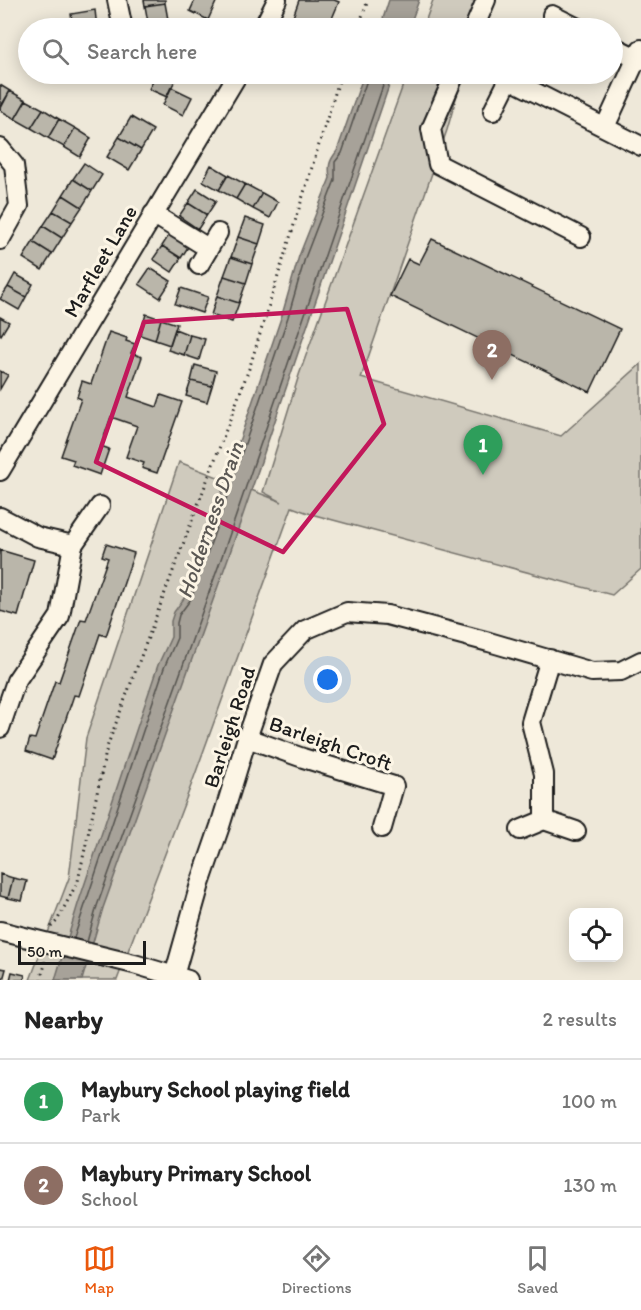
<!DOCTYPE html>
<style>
body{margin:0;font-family:Itim,sans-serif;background:#f2f2f2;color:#222}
.controls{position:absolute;right:18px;bottom:18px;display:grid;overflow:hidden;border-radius:12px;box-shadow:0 3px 15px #0003}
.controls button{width:54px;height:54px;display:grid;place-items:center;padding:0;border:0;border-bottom:2px solid #e0e0e0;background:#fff;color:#222;font:30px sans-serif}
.scale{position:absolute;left:18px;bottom:15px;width:128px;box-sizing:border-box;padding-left:6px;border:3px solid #1c1c1c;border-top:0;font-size:16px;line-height:21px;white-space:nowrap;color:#1c1c1c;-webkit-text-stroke:4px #fcf5e5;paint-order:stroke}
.you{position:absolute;left:328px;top:680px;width:21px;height:21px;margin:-15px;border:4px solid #fff;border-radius:50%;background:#1a73e8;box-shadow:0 0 0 9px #1a73e833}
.badge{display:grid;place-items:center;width:39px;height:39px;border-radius:50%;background:#ea580c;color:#fff;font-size:20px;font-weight:700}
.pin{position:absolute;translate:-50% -50px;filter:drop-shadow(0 2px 3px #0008)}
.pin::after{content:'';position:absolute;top:32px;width:21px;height:18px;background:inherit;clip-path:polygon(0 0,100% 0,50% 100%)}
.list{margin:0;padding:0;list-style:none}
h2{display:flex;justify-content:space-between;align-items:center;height:78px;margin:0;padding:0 24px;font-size:26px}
h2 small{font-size:20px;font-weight:400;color:#767676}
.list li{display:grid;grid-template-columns:39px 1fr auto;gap:18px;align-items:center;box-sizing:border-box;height:84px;padding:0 24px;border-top:2px solid #e0e0e0}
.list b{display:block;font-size:22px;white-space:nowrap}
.list p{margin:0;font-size:20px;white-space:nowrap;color:#767676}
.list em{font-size:20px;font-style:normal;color:#767676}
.icon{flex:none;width:33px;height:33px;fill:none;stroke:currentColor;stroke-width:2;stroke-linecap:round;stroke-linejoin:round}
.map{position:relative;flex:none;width:641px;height:980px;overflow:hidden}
.search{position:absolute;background:#fff;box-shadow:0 3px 15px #0003;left:18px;right:18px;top:18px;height:66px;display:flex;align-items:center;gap:15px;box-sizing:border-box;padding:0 21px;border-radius:33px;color:#767676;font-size:22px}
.sheet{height:246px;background:#fff}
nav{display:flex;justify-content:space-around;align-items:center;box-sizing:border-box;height:84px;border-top:2px solid #e0e0e0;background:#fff;font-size:16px;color:#767676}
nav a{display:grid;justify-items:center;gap:3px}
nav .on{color:#ea580c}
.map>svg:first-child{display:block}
.green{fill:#cfcabd;stroke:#76736c;stroke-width:1.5}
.water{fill:#a7a299;stroke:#6f6c67;stroke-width:1.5}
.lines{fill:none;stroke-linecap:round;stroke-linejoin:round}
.shore{stroke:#54524e;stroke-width:1.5}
.building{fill:#bab6aa;stroke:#1c1c1c;stroke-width:1.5}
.minor-casing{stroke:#1c1c1c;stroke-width:22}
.path{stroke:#1c1c1c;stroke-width:3;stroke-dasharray:1.5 4.5;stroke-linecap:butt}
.minor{stroke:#fcf5e5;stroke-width:18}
.marked{fill:none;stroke:#c2185b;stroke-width:4.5;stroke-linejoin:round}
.labels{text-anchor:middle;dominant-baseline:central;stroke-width:6;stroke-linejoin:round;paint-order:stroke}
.street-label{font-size:21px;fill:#1c1c1c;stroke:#fcf5e5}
.water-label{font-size:22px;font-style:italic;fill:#5b5854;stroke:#fcf5e5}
</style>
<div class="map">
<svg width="641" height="980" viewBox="0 0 641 980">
<rect width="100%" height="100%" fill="#eee8d9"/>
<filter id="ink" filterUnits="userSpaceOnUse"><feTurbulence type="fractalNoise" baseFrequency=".0167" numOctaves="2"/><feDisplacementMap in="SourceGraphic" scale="12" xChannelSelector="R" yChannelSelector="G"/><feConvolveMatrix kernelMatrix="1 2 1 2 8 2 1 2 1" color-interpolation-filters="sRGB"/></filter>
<g filter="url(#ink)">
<path class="green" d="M 433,0 L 484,0 L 476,28 L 423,28 Z
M 407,74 L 463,74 L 447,130 L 361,378 L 561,436 L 641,364 L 641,569 L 612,595 L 311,514 L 292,507 L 192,783 L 117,980 L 30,980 L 69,878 L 86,738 L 179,462 L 282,502 L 263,492 L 299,375 Z"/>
<path class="water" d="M 389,0 L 419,0 L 409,28 L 380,28 Z
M 364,74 L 393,74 L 232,547 L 103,908 L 82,980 L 55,980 L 78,904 L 158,665 L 171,637 L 171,621 L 174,612 L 185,597 L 213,518 L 282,315 L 299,256 L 330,178 C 328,166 329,161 337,151 Z"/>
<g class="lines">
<path class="shore" d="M 74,938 L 164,668 L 177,638 L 177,623 L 179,615 L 191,599 L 219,520 L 288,317 L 305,258 L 335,180 L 335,162 L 342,153 L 369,74
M 87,942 L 97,906 L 226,545 L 387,74"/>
</g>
<path class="building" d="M 144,0 L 165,0 L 165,3 L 145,6 Z
M 195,0 L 217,0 L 208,20 L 190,11 Z
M 299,0 L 334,0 L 339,2 L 328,28 L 323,28 L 293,17 Z
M 165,3 L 169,25 L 149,28 L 145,6 Z
M 95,10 L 97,28 L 73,28 L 71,14 Z
M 300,20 L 323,28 L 297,28 Z
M 202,23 L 215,28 L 200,28 Z
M 156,74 L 171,74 L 177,76 L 167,97 L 149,89 Z
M 0,85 L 10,91 L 0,108 Z
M 171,87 L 192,97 L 183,115 L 163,105 Z
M 10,91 L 26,100 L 15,119 L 0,110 Z
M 26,100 L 43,109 L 31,128 L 15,119 Z
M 43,109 L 59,119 L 48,138 L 31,128 Z
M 131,117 L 153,130 L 141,150 L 119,137 Z
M 59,119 L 75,128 L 64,147 L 48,138 Z
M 75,128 L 91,138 L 80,157 L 64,147 Z
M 119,137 L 141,150 L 129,170 L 107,157 Z
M 84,163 L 102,175 L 92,191 L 73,179 Z
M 211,165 L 228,175 L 219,190 L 203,181 Z
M 228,175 L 245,184 L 236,199 L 219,190 Z
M 73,179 L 92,191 L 82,207 L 63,195 Z
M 245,184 L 262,193 L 253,209 L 236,199 Z
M 197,189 L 216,201 L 207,215 L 188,203 Z
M 262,193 L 278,202 L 270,218 L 253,209 Z
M 63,195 L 82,207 L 72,222 L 53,211 Z
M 188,203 L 207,215 L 198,229 L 179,216 Z
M 53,211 L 72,222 L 62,238 L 43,226 Z
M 245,218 L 265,225 L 259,244 L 238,237 Z
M 43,226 L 62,238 L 52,254 L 33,242 Z
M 171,232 L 190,244 L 181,258 L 162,246 Z
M 238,237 L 259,244 L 252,264 L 231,257 Z
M 432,239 L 620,329 L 590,392 L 390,296 L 408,259 L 419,264 Z
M 33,242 L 52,254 L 42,270 L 23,258 Z
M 162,246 L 181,258 L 172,272 L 153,259 Z
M 231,257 L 252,264 L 246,283 L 224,276 Z
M 150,268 L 171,281 L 160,298 L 139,284 Z
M 15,274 L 33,284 L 26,297 L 8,287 Z
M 224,276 L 246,283 L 239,303 L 217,296 Z
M 8,287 L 26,297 L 19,310 L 0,299 Z
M 181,288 L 208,297 L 202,313 L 175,304 Z
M 217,296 L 239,303 L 232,322 L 211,315 Z
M 146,314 L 161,319 L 155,340 L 140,335 Z
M 0,317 L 9,322 L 1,335 L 0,334 Z
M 161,319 L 177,324 L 170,345 L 155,340 Z
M 175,329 L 190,335 L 184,355 L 168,350 Z
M 109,332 L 127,338 L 126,341 L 135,344 L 131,353 L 142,357 L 128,397 L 157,407 L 161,395 L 182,402 L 157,473 L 142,468 L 144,463 L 126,457 L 137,426 L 111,417 L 101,446 L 109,449 L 100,475 L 72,465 L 74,460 L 61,456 L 81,399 L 77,397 L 82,381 L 91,384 Z
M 190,335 L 205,339 L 199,360 L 184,355 Z
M 195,365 L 216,371 L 212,386 L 191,381 Z
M 0,371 L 8,375 L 0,389 Z
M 191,381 L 212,386 L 207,402 L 186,396 Z
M 106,544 L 134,553 L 106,636 L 100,634 L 79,696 L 74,695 L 52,760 L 26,751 L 30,738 L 35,739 L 55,681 L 59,682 L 81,619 L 86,620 L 108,558 L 102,556 Z
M 0,550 L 34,560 L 18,616 L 0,611 Z
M 0,874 L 13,878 L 8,898 L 0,896 Z
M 13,878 L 27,881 L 22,901 L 8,898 Z
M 0,968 L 6,969 L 3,980 L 0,980 Z
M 12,972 L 25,975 L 24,980 L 10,980 Z"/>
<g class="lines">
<defs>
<path id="minor" d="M 117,0 L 122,24
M 552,15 L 578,28
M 263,28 L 277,0
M 474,28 L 486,0
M 612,46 L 641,60
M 455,74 L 431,129 L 438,164 L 581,237
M 493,111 L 509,79 L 641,146
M 605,127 L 641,49
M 0,148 L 14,165 L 19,206 L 0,240
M 153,214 L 208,248
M 199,265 L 218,233
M 0,471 L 238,74
M 0,517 L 38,537 L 73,545
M 0,728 L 16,681 L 60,616 L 73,545 L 100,506
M 247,738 L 303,758 L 394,786 L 382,828
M 544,820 L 544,774 L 531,722 L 550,659
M 520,830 L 544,820 L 576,831
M 0,931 L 134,964 L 188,980
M 174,976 L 200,884 L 220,826 L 247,738 L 273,664 L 305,630 L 347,612 L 387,615 L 489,642 L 592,672 L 621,671 L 641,661"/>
</defs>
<use href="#minor" class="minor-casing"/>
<path class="path" d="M 358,28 L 368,0
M 51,927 L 57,921 L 78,881 L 107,747 L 250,366 L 341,74
M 40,980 L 45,965 L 44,959"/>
<use href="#minor" class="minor"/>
</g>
</g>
<path class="marked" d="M 347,309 L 384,424 L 283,552 L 96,462 L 144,322 Z"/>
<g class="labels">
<g class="street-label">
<text transform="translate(100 261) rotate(-60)">Marfleet Lane</text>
<text transform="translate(229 727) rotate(-72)">Barleigh Road</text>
<text transform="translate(331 743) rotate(19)">Barleigh Croft</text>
</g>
<g class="water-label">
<text transform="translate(210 520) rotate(-71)">Holderness Drain</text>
</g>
</g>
</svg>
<div class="controls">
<button><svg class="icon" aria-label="locate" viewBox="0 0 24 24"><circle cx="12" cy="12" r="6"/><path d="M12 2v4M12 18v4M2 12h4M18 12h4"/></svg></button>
</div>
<div class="scale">50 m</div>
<div class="you"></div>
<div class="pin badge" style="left:483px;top:475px;background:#2e9e5b">1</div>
<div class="pin badge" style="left:492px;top:380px;background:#8d6e63">2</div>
<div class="search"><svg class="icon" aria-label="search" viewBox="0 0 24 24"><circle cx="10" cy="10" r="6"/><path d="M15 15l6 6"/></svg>Search here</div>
</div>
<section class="sheet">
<h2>Nearby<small>2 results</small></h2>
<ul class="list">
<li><span class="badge" style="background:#2e9e5b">1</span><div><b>Maybury School playing field</b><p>Park</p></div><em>100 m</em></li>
<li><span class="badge" style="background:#8d6e63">2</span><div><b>Maybury Primary School</b><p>School</p></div><em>130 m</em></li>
</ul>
</section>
<nav>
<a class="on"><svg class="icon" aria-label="map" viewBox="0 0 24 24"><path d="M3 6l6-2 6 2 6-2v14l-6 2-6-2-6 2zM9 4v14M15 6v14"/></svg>Map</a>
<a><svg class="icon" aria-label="directions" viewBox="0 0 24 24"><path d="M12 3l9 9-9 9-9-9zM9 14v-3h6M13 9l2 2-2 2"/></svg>Directions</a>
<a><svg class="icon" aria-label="saved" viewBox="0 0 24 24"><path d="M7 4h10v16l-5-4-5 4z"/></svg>Saved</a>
</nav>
